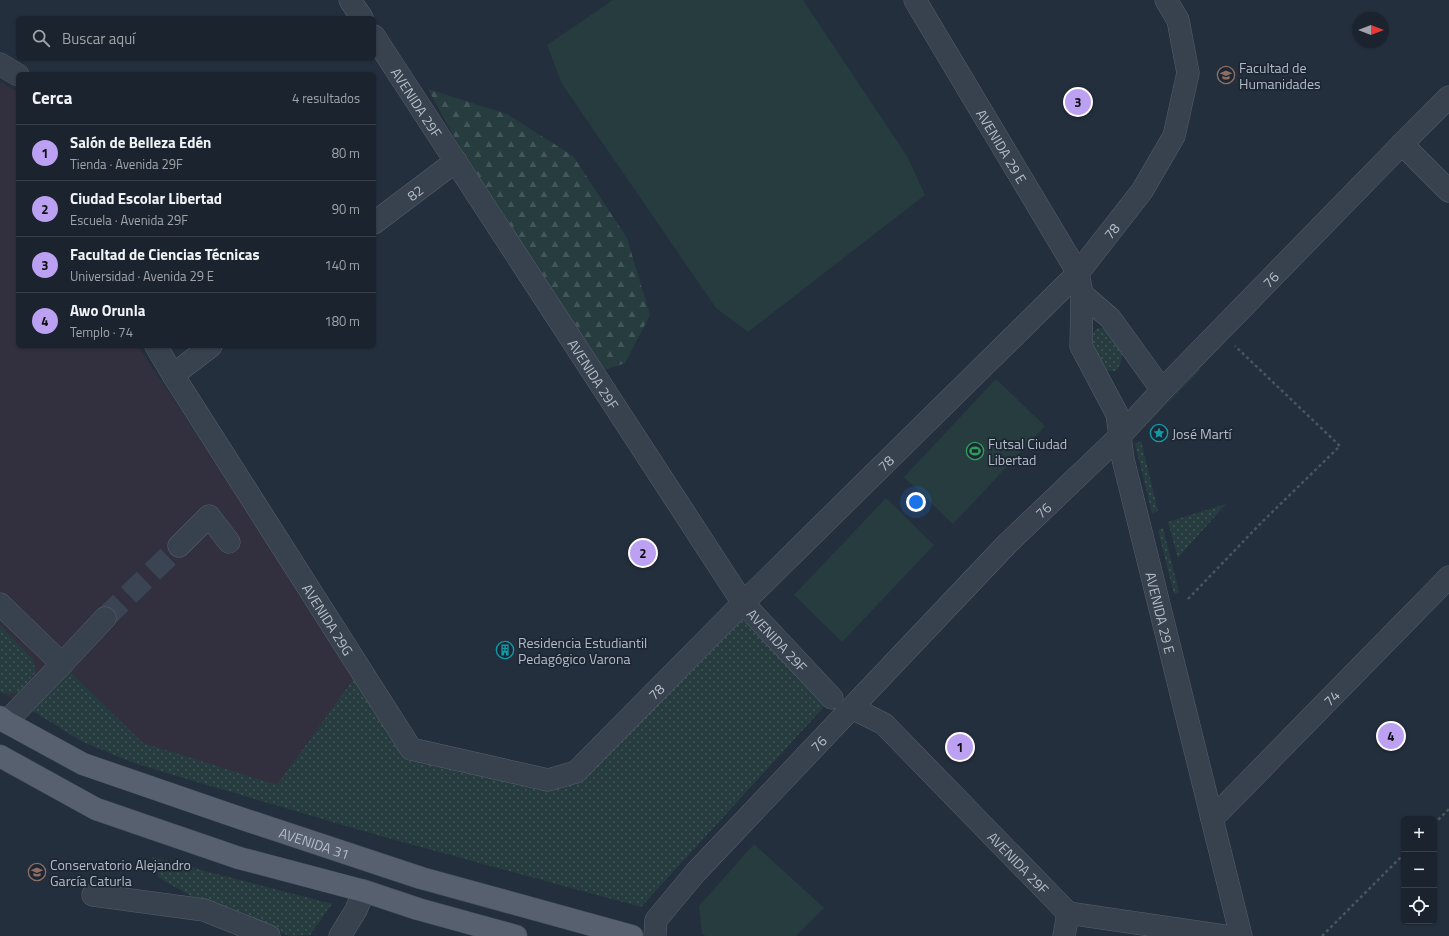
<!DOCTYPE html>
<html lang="es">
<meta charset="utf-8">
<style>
body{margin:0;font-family:"Titillium Web",sans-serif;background:#242b36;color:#f1f3f6}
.controls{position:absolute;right:12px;bottom:12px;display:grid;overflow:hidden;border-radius:6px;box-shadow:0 1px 3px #0004}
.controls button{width:36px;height:36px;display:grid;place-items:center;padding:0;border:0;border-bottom:1px solid #39404a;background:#1b232e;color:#f1f3f6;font:20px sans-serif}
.compass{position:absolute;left:1353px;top:12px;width:36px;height:36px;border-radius:50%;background:#1b232e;box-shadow:0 1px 3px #0004;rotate:90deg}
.you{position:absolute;left:916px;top:502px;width:14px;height:14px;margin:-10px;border:3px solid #fff;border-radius:50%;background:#1a73e8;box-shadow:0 0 0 6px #1a73e833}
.badge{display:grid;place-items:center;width:26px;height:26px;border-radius:50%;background:#bca0f2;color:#111;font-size:13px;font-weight:700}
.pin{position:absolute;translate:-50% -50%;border:2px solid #fff;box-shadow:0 1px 4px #0006}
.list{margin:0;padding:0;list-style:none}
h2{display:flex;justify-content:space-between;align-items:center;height:52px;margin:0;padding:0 16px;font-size:17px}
h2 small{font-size:13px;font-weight:400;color:#a0a4aa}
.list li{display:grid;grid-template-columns:26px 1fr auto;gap:12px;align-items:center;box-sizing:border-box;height:56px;padding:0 16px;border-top:1px solid #39404a}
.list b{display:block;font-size:15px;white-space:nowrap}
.list p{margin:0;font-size:13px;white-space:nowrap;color:#a0a4aa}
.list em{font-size:13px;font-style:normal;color:#a0a4aa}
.icon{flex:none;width:22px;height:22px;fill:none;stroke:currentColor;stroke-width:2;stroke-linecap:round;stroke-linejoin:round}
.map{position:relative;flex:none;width:1449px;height:936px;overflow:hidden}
.search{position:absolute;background:#1b232e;box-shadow:0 1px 3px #0004;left:16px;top:16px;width:360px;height:44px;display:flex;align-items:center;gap:10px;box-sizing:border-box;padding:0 14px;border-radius:6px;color:#a0a4aa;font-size:15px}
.panel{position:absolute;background:#1b232e;box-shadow:0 1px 3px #0004;left:16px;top:72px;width:360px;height:276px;border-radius:6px}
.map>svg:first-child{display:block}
.medical{fill:#32303f}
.grass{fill:url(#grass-dots)}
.forest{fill:url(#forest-firs)}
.park{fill:#263c3f}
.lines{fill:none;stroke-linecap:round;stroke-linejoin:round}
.minor-tunnel{stroke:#3a4453;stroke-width:22;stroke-dasharray:22 11;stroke-linecap:butt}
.minor-casing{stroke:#565f6c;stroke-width:23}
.major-casing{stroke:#414a57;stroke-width:23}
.path{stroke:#44595c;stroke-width:2.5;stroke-dasharray:3 3;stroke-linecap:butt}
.minor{stroke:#38414e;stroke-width:22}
.major{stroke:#56606e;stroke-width:22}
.labels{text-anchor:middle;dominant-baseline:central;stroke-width:3.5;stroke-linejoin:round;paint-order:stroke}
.poi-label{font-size:14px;fill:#b4bcc9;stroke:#1d2633;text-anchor:start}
.street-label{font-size:14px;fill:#b4bcc9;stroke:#1d2633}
</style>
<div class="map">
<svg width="1449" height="936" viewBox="0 0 1449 936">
<defs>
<pattern id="grass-dots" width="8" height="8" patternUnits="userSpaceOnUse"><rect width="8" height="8" fill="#263c3f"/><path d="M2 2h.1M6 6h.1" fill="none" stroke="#435659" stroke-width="1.8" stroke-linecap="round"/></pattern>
<pattern id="forest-firs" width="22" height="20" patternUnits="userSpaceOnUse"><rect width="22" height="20" fill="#263c3f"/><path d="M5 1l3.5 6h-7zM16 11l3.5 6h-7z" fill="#435659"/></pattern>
</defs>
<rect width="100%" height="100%" fill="#242f3e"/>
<path class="medical" d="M 0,82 L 18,92 L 18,346 L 138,346 L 409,754 L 377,835 L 23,705 L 0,692 Z"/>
<path class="grass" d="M 1102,328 L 1111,332 L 1121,347 L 1122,357 L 1120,365 L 1116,371 C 1111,371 1104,371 1101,367 C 1092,359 1088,339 1096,329 Z
M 1195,368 L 1201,369 L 1143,428 L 1139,425 Z
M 1141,441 L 1158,511 L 1152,513 L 1135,444 Z
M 1226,504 L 1184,551 L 1178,558 L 1168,522 Z
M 1163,528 L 1179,592 L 1174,594 L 1158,530 Z
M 743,603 L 832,698 L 641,907 L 377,835 L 214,787 L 134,763 L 83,742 L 23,705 L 62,664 L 143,743 L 277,785 L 360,670 L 411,749 L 548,780 L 576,771 Z
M 0,625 L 33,659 L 36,672 L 18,693 L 2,693 L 0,691 Z
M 152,857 L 332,904 L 310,935 L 290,936 L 209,906 L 159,878 Z"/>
<path class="forest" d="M 428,89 L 507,114 L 573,156 L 627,238 L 650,315 L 625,363 L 605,370 L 466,158 Z"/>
<path class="park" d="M 613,0 L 803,0 L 907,156 L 925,195 L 748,332 L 716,308 L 562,84 L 547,45 Z
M 996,379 L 1045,426 L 953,524 L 904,477 Z
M 886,498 L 934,545 L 842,642 L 794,595 Z
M 754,844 L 824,908 L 796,936 L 706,936 L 702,934 L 699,906 Z"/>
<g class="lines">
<path class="minor-tunnel" d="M 105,618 L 179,546"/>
<defs>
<g id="minor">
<path d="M 350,0 L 362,18"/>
<path id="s1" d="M 915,0 L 1078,273 L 1082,294 L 1081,346 L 1117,414 L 1123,459 L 1241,936"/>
<path id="s2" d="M 374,36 L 743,603 L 832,698"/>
<path d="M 0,64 L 18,75"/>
<path d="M 1402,144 L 1449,191"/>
<path id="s3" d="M 374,223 L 456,161"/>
<path d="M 1082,294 L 1110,318 L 1162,390"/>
<path id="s4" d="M 156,346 L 173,375 L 411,749 L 548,780 L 576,772 L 743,603 L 1078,273 L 1142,191 L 1174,136 L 1188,73 L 1178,20 L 1166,0"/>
<path d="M 173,375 L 211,346"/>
<path d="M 179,546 L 209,516 L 229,542"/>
<path d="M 0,604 L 62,664 L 6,722"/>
<path d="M 62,664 L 105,618"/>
<path id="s5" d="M 852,708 L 884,724 L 1068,913 L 1224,936"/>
<path id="s6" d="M 1212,819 L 1449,577"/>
<path d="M 93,895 L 204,910 L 269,936"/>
<path d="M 340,936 L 356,910 L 364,891"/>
<path id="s7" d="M 655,936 L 656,920 L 696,872 L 1007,544 L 1119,437 L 1162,390 L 1402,144 L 1449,97"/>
<path d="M 1064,936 L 1068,913"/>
</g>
<g id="major">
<path id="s8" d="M 0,717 L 6,722 L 83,764 L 237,817 L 421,878 L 632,936"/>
<path d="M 0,756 L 96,809 L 239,858 L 364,891 L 418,909 L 516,936"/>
</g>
</defs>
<use href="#minor" class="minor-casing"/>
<use href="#major" class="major-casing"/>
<path class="path" d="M 1188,599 L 1261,523 L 1340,446 L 1235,346
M 1434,824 L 1449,809
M 1322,936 L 1404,854"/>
<use href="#minor" class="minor"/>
<use href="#major" class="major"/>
</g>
<defs>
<symbol id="university-ring" viewBox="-11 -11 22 22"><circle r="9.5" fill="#1d2633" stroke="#8d6e63" stroke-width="1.5"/><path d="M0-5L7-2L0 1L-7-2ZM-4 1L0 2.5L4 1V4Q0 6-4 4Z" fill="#8d6e63"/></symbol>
<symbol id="sight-ring" viewBox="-11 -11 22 22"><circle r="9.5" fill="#1d2633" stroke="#0f9aa8" stroke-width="1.5"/><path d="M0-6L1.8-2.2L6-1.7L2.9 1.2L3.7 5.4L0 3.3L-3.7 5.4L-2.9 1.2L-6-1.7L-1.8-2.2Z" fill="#0f9aa8"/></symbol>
<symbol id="stadium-ring" viewBox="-11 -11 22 22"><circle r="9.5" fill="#1d2633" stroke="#2e9e5b" stroke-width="1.5"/><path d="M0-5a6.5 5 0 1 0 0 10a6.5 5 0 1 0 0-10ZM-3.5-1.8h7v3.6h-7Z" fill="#2e9e5b"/></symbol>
<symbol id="building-ring" viewBox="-11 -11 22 22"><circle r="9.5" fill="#1d2633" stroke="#0f9aa8" stroke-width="1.5"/><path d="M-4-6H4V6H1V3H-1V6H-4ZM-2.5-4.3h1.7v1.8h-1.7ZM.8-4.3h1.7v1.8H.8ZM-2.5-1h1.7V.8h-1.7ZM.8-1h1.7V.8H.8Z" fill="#0f9aa8"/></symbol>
<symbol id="school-ring" viewBox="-11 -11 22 22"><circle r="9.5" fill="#1d2633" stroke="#8d6e63" stroke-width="1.5"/><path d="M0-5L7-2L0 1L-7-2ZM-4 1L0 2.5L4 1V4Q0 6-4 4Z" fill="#8d6e63"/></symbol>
</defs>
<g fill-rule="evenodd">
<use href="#university-ring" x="1216" y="65" width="20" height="20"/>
<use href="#sight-ring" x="1149" y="423" width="20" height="20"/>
<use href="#stadium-ring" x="965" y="441" width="20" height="20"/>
<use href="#building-ring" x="495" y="640" width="20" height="20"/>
<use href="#school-ring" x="27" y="862" width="20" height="20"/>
</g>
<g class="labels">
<g class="poi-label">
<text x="1239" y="67">Facultad de<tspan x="1239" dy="16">Humanidades</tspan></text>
<text x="1172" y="433">José Martí</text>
<text x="988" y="443">Futsal Ciudad<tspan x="988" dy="16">Libertad</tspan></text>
<text x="518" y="642">Residencia Estudiantil<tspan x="518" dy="16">Pedagógico Varona</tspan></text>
<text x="50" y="864">Conservatorio Alejandro<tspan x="50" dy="16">García Caturla</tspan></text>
</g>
<g class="street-label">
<text stroke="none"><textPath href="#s2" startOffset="79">AVENIDA 29F</textPath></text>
<text stroke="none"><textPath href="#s1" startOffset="170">AVENIDA 29 E</textPath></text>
<text stroke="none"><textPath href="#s3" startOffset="51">82</textPath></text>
<text stroke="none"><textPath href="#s4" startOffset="1408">78</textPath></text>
<text stroke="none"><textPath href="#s7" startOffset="904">76</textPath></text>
<text stroke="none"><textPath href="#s2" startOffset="403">AVENIDA 29F</textPath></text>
<text stroke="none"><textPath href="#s4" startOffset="1084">78</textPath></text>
<text stroke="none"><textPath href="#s7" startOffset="580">76</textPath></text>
<text stroke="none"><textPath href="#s1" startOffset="672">AVENIDA 29 E</textPath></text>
<text stroke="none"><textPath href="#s4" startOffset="323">AVENIDA 29G</textPath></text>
<text stroke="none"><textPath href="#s2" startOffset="727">AVENIDA 29F</textPath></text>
<text stroke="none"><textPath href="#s4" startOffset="760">78</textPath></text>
<text stroke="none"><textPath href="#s6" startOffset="170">74</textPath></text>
<text stroke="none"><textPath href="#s7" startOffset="256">76</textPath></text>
<text stroke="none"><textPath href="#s8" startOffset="340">AVENIDA 31</textPath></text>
<text stroke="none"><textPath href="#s5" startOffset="229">AVENIDA 29F</textPath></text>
</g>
</g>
</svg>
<div class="controls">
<button>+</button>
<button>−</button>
<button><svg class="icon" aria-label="locate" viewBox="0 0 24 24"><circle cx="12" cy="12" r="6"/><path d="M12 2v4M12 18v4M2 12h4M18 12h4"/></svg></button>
</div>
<svg class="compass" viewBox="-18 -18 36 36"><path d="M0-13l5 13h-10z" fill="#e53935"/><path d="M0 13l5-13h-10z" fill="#a0a4aa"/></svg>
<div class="you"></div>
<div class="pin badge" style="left:960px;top:747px">1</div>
<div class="pin badge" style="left:643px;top:553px">2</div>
<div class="pin badge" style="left:1078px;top:102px">3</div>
<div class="pin badge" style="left:1391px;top:736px">4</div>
<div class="search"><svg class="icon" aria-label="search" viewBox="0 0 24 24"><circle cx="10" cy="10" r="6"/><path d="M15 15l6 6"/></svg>Buscar aquí</div>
<section class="panel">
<h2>Cerca<small>4 resultados</small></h2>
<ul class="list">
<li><span class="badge">1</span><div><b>Salón de Belleza Edén</b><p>Tienda · Avenida 29F</p></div><em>80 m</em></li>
<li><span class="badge">2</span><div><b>Ciudad Escolar Libertad</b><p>Escuela · Avenida 29F</p></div><em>90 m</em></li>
<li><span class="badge">3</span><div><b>Facultad de Ciencias Técnicas</b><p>Universidad · Avenida 29 E</p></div><em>140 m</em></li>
<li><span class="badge">4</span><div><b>Awo Orunla</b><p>Templo · 74</p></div><em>180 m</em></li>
</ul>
</section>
</div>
